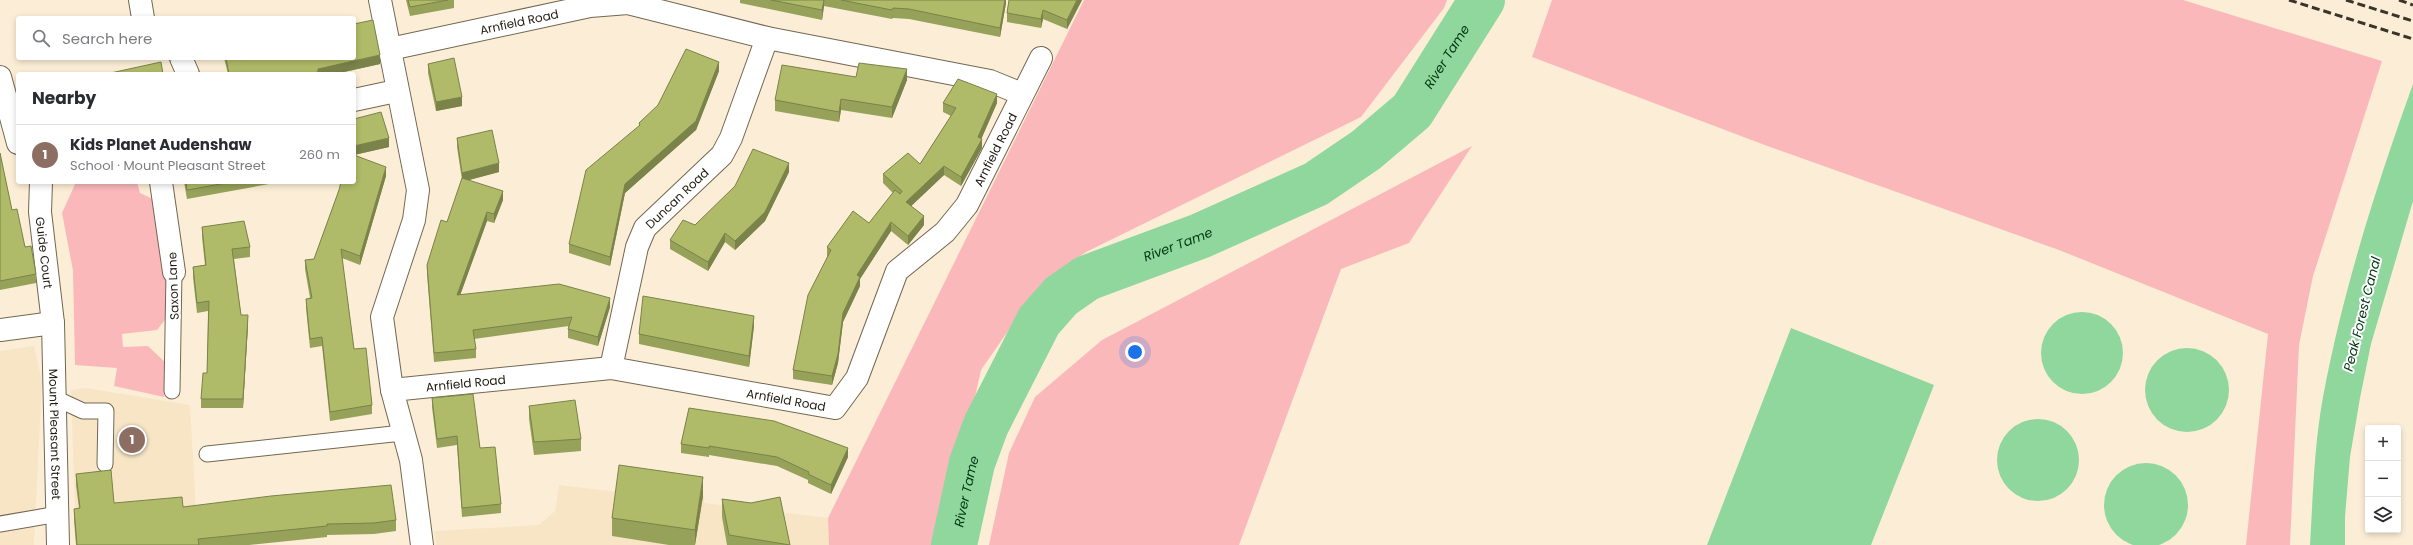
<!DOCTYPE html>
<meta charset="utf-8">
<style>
body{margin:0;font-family:Poppins,sans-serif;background:#f2f2f3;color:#2b2b33}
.controls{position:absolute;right:12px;bottom:12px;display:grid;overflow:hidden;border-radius:4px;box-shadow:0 2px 6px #0003}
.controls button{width:36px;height:36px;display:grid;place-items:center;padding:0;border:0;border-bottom:1px solid #e1e1e2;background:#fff;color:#2b2b33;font:20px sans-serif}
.you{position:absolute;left:1135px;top:352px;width:14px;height:14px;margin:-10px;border:3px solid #fff;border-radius:50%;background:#1a73e8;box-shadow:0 0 0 6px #1a73e833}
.badge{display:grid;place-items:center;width:26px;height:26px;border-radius:50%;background:#1a76c3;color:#fff;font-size:13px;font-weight:700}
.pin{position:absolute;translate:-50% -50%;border:2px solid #fff;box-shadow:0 1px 4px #0006}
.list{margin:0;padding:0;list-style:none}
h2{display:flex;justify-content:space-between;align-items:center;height:52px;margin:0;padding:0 16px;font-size:17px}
h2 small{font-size:13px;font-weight:400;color:#7c7c81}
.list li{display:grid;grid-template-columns:26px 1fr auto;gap:12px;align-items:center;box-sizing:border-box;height:60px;padding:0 16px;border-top:1px solid #e1e1e2}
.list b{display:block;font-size:15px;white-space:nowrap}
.list p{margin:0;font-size:13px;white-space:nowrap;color:#7c7c81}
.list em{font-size:13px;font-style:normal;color:#7c7c81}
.icon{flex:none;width:22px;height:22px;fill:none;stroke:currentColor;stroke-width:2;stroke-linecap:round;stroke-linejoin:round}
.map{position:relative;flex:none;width:2413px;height:545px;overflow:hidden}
.search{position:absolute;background:#fff;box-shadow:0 2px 6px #0003;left:16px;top:16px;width:340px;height:44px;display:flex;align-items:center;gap:10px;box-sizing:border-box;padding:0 14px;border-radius:4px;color:#7c7c81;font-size:15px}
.panel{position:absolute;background:#fff;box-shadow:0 2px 6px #0003;left:16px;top:72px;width:340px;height:112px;border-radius:4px}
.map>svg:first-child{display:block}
.built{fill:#f7e5c6}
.green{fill:#fab8bb}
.water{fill:#90d79d}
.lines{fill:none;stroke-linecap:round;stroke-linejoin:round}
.river{stroke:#90d79d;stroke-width:46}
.service-casing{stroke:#736752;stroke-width:17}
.minor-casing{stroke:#736752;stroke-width:24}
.service{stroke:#fff;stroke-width:15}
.minor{stroke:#fff;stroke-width:22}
.rail{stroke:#3a352a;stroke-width:3;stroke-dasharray:8 4;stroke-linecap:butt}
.wall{fill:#96a159}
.shaded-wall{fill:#7a8349}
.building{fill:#afbb68;stroke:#7a8349}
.labels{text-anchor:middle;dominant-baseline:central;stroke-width:4;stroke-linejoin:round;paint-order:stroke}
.street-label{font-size:12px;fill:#201c13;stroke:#fff}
.water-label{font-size:13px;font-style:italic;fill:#003511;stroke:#fff}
</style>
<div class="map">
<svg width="2413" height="545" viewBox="0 0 2413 545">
<rect width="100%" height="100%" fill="#fceed6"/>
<path class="built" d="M 34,346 L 42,381 L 34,545 L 0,545 L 0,351 Z
M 86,388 L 190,405 L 198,545 L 76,545 L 71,390 Z
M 619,483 L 704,496 L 704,503 L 828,518 L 829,545 L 436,545 L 434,531 L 539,525 L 555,511 L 559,485 L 618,492 Z"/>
<path class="green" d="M 1084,0 L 1447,0 L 1444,8 L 1361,117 L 1086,252 L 1040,285 L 981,370 L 942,545 L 829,545 L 828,518 Z
M 1552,0 L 2183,0 L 2382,61 L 2313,276 L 2299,345 L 2290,545 L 2246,545 L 2268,334 L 2059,250 L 1770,147 L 1532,57 Z
M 1472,146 L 1409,243 L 1341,269 L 1239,545 L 989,545 L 1009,453 L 1035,397 L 1102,340 Z
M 76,182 L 137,182 L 140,193 L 155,200 L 166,254 L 168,316 L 157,330 L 122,334 L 123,347 L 148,346 L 167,364 L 164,397 L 114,386 L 117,368 L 75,365 L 73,271 L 62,213 Z"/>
<path class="water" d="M 2413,84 L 2413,201 L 2371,344 L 2360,398 L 2350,457 L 2345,517 L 2345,545 L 2310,545 C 2313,496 2314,446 2323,397 C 2343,290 2376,187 2413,84 Z
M2041 353a41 41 0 1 1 82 0a41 41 0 1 1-82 0Z
M 1791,328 L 1934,385 L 1871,545 L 1707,545 Z
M2145 390a42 42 0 1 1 84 0a42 42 0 1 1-84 0Z
M1997 460a41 41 0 1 1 82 0a41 41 0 1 1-82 0Z
M2104 505a42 42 0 1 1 84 0a42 42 0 1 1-84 0Z"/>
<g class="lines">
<path class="river" id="s1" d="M 954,545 L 972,463 L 986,425 L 1039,321 L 1061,296 L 1087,278 L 1200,236 L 1316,184 L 1366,150 L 1412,111 L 1482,0"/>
<defs>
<path id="service" d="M 172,391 L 174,272
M 55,398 L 83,411 L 106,411 L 105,464
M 207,454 L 402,433
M 0,524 L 58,514"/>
<g id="minor">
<path d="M 140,0 L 143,18"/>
<path d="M 380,0 L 418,190 L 414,220 L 382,317 L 392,390 L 411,460 L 422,545"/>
<path id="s2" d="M 390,49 L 590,6 L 628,3 L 767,38 L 990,81 L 1022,94"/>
<path d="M 181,58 L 188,74"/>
<path d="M 0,77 L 18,143"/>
<path d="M 354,100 L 396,91"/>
<path id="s3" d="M 41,182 L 40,212 L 53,323 L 58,545"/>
<path d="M 161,182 L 174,272"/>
<path d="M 0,330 L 53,323"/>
<path id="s4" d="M 611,368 L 637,247 L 645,228 L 722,155 L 731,138 L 767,38"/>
<path id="s5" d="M 392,390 L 611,368 L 835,408 L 857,378 L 897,271 L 945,232 L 967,205 L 1041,58"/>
</g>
</defs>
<use href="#service" class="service-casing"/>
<use href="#minor" class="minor-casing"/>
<use href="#service" class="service"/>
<use href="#minor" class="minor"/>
<path class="rail" d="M 2289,0 L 2413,39
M 2346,0 L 2413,21
M 2399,0 L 2413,5"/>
</g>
<path class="wall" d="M 406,0 L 454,0 L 454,8 L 410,16 Z
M 740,0 L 1006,0 L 1006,3 L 1000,37 L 909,19 L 893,18 L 892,19 L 824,6 L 822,20 L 740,3 Z
M 1009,0 L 1082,0 L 1067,29 L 1043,19 L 1041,28 L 1007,22 L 1007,13 Z
M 224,58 L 354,58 L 380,64 L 335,74 L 228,74 Z
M 428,64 L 462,106 L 436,111 L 428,73 Z
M 719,71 L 696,130 L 625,193 L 610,266 L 569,253 L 569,244 L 639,126 L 639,123 Z
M 856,77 L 907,80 L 892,118 L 841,110 L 839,122 L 775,111 L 775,100 Z
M 943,103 L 997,103 L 981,139 L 982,148 L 961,186 L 944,175 L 911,206 L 924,225 L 908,245 L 891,231 L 860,279 L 860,286 L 843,322 L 838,363 L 832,385 L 793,379 L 793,370 L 827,257 L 827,247 L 869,223 L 893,193 L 883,183 L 883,174 L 920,164 L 951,116 L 943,112 Z
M 354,119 L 389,147 L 354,155 L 386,176 L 360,265 L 342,258 L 354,349 L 372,405 L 372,414 L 330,421 L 322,346 L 310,348 L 306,308 L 306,299 L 310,298 L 305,269 L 305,260 L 314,259 L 339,190 L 354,182 Z
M 457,138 L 499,172 L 468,180 L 503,200 L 494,223 L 487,221 L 460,295 L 610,307 L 598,346 L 568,338 L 568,329 L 569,326 L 474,339 L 476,349 L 476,358 L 434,362 L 427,274 L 427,265 L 447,222 L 462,180 L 457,147 Z
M 0,153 L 12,210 L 25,247 L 36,274 L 36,283 L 0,290 Z
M 789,172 L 765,221 L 735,250 L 725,242 L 708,271 L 670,249 L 670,240 Z
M 184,182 L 280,182 L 187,199 Z
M 202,227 L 250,247 L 250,257 L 234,259 L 241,315 L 248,325 L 243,408 L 201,408 L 201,399 L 207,373 L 208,311 L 197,313 L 193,277 L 193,267 L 205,265 L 202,237 Z
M 754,326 L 749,367 L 639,344 L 639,334 Z
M 432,398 L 480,448 L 501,504 L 501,513 L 462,517 L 457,445 L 437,448 L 432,407 Z
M 529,406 L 581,439 L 581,451 L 534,455 L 529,419 Z
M 689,408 L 848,457 L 831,494 L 808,483 L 808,480 L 777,466 L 709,455 L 709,457 L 681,453 L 681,444 Z
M 76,474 L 114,503 L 183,507 L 396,520 L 396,531 L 374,534 L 327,535 L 327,537 L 249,545 L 76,545 L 74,520 L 74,509 L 79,508 L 76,485 Z
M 703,496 L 695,545 L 669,545 L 612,536 L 612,518 Z
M 780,497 L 790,545 L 727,545 L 722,517 L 722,499 L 751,503 Z"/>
<path class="shaded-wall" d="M 824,0 L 824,6 L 822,20 L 822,10 Z
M 1005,0 L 1006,0 L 1006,3 L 1000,37 L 1000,28 Z
M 1077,0 L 1082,0 L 1067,29 L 1067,20 Z
M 1043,10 L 1043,19 L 1041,28 L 1041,19 Z
M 380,55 L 380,64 L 335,74 L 318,74 L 318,69 Z
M 719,62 L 719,71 L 696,130 L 625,193 L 610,266 L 610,257 L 625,184 Z
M 907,69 L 907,80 L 892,118 L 892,107 Z
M 997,94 L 997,103 L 980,142 L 982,139 L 982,148 L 961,186 L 961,177 L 978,137 Z
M 462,97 L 462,106 L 436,111 L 436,102 Z
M 841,99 L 841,110 L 839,122 L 839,112 Z
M 389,138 L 389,147 L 354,155 L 354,146 Z
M 499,163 L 499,172 L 462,182 L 462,173 Z
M 789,163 L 789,172 L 765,221 L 735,250 L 735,241 Z
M 944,166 L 944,175 L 906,211 L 906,202 Z
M 386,167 L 386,176 L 360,265 L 360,256 Z
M 503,191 L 503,200 L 494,223 L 494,214 Z
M 487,212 L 487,221 L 457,304 L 457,295 Z
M 924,216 L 924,225 L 908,245 L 908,236 Z
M 891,222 L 891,231 L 860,279 L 860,286 L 843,322 L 838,363 L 832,385 L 832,376 L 843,313 L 857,275 Z
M 725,233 L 725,242 L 708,271 L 708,262 Z
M 610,298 L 610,307 L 598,346 L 598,337 Z
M 248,315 L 248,325 L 243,408 L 243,399 Z
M 754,316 L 754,326 L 749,367 L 749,356 Z
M 848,448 L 848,457 L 831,494 L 831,485 Z
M 703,477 L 703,496 L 695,545 L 695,530 Z"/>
<path class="building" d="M 408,0 L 448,0 L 410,7 Z
M 771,0 L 824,0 L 822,10 Z
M 841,0 L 1005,0 L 1000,28 L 909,9 L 893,8 L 892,10 Z
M 1009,0 L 1077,0 L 1067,20 L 1043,10 L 1041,19 L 1007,13 Z
M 373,20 L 380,55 L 318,69 L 318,72 L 305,74 L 229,74 L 226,58 L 354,58 L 354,24 Z
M 686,49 L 719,62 L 696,121 L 625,184 L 610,257 L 569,244 L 586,170 L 640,125 L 639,123 L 658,105 Z
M 454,58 L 462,97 L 436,102 L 428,64 Z
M 161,62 L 163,74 L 106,74 Z
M 859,63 L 907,69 L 892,107 L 841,99 L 839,112 L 775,100 L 782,65 L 856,77 Z
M 958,79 L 997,94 L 978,137 L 982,139 L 961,177 L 944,166 L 906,202 L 924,216 L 908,236 L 891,222 L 857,275 L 860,277 L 843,313 L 838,354 L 832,376 L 793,370 L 808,295 L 831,250 L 827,247 L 853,211 L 869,223 L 895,190 L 900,194 L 902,191 L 883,174 L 908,153 L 920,164 L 956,108 L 943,103 Z
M 381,112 L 389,138 L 354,146 L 354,119 Z
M 492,130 L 499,163 L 462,173 L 457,138 Z
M 753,149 L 789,163 L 765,212 L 735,241 L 725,233 L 708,262 L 670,240 L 683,220 L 695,225 L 735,186 Z
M 0,153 L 12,210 L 17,209 L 25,247 L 31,246 L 36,274 L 0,281 Z
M 354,155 L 386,167 L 360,256 L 341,249 L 354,349 L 366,348 L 372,405 L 330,412 L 322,337 L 310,339 L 306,299 L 312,298 L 305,260 L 314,259 L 339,190 L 341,182 L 354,182 Z
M 462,178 L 503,191 L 494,214 L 487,212 L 457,295 L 559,284 L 610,298 L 598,337 L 568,329 L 572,317 L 473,330 L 476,349 L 434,353 L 427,265 L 441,220 L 447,222 Z
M 186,182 L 232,182 L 187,190 Z
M 244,221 L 250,247 L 232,249 L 241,315 L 248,315 L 243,399 L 201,399 L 203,373 L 207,373 L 209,301 L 197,303 L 193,267 L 206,265 L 202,227 Z
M 643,296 L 754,316 L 749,356 L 639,334 Z
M 473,394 L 480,448 L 495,447 L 501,504 L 462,508 L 457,436 L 437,439 L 432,398 Z
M 575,400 L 581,439 L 534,442 L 529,406 Z
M 689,408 L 774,421 L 848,448 L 831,485 L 808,474 L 809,472 L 777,457 L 709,446 L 709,448 L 681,444 Z
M 619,465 L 703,477 L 695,530 L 612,518 Z
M 111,470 L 114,503 L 182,497 L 183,507 L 271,496 L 391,485 L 396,520 L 374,523 L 327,524 L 327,526 L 198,539 L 199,545 L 77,545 L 74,509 L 80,508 L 76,474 Z
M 780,497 L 790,545 L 729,535 L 722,499 L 751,503 Z"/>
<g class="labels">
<g class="street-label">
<text stroke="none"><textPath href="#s2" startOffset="132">Arnfield Road</textPath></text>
<text stroke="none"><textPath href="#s5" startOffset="758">Arnfield Road</textPath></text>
<text stroke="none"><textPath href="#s4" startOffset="188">Duncan Road</textPath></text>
<text stroke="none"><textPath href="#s3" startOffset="71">Guide Court</textPath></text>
<text transform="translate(173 286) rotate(-92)">Saxon Lane</text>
<text stroke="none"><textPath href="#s5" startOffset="74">Arnfield Road</textPath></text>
<text stroke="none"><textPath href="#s5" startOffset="398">Arnfield Road</textPath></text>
<text stroke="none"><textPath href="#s3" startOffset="253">Mount Pleasant Street</textPath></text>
</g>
<g class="water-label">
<text stroke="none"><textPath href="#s1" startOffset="739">River Tame</textPath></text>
<text stroke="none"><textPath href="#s1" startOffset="403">River Tame</textPath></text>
<text transform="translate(2362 314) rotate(-76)">Peak Forest Canal</text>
<text stroke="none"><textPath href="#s1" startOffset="55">River Tame</textPath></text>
</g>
</g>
</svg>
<div class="controls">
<button>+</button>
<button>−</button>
<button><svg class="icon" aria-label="layers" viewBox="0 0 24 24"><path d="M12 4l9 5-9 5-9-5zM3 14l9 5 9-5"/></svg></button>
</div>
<div class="you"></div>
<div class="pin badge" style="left:132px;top:440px;background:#8d6e63">1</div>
<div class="search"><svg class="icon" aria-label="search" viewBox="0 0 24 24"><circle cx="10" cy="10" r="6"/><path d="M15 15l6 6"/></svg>Search here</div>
<section class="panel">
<h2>Nearby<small></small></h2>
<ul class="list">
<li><span class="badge" style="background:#8d6e63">1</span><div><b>Kids Planet Audenshaw</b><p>School · Mount Pleasant Street</p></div><em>260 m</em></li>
</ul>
</section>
</div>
